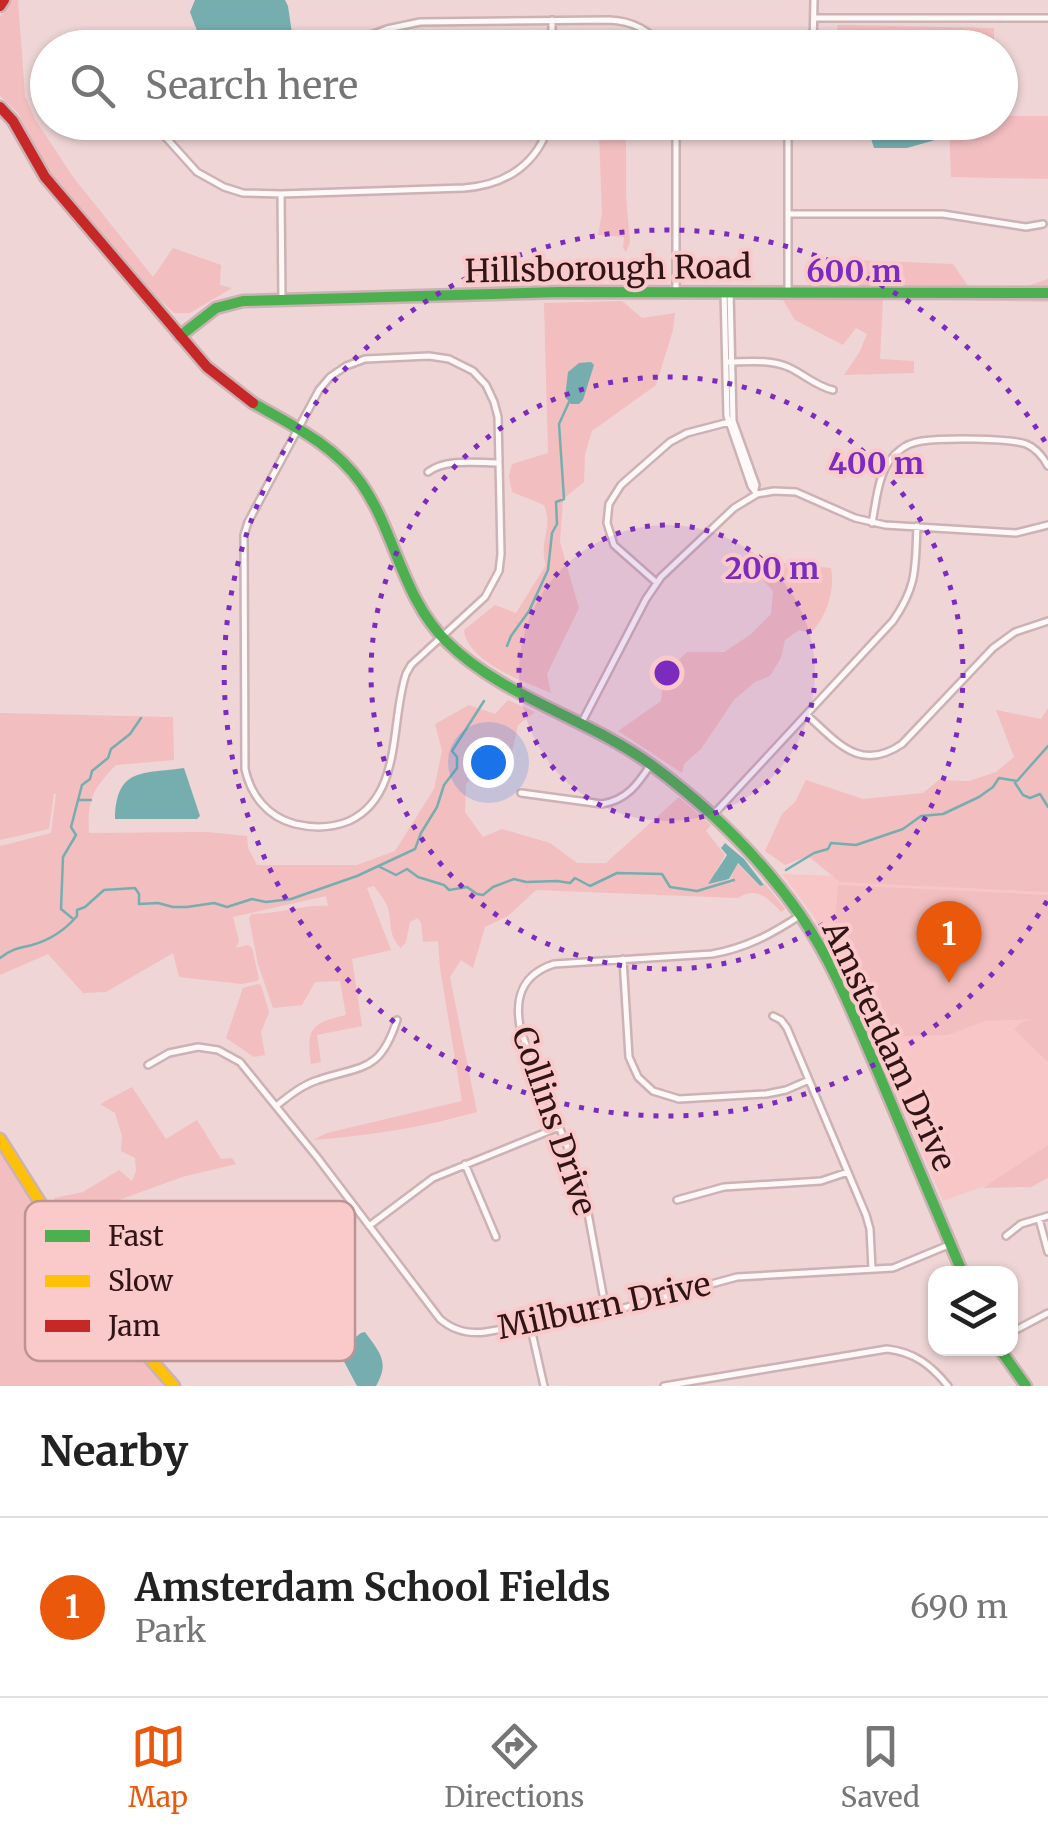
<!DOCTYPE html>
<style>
body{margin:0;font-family:Merriweather,serif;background:#f2f2f2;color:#222}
.controls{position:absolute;right:30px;bottom:30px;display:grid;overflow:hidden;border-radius:20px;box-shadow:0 2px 8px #0004}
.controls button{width:90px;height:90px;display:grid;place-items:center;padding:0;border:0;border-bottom:2px solid #e0e0e0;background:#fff;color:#222;font:50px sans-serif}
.you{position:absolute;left:488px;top:762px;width:35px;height:35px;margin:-25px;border:8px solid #fff;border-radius:50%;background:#1a73e8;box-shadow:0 0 0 15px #1a73e833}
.badge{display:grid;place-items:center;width:65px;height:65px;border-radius:50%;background:#ea580c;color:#fff;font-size:32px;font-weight:700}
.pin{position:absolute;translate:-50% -82px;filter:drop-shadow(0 2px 5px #0008)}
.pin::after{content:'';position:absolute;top:52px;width:35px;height:30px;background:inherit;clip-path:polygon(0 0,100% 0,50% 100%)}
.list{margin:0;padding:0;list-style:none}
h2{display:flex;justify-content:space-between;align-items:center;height:130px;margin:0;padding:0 40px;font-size:42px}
h2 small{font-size:32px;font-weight:400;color:#767676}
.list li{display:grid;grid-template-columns:65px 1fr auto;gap:30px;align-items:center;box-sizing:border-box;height:180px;padding:0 40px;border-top:2px solid #e0e0e0}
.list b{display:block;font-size:38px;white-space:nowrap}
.list p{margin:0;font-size:32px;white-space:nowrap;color:#767676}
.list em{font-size:32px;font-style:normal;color:#767676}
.icon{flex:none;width:55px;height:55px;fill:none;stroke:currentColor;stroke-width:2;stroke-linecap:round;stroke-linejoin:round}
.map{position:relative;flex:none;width:1048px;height:1386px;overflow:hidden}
.search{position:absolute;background:#fff;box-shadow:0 2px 8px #0004;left:30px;right:30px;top:30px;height:110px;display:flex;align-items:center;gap:25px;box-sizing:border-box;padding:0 35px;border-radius:55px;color:#767676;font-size:38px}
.sheet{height:310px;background:#fff}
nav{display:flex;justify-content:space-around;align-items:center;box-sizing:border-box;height:140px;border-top:2px solid #e0e0e0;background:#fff;font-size:28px;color:#767676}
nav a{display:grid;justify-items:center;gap:5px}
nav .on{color:#ea580c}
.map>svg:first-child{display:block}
.built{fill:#f8c6c7}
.green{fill:#f2bebf}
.water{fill:#76aeb0}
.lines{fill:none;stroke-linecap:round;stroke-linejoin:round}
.stream{stroke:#76aeb0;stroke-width:2.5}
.street-casing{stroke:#ccb2b3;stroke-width:10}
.fast-casing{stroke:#ccb2b3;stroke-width:15}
.slow-casing{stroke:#ccb2b3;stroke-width:15}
.jam-casing{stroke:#ccb2b3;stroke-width:15}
.street{stroke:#fdf9f9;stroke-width:5}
.fast{stroke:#4caf50;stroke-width:10}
.slow{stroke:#ffc107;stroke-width:10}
.jam{stroke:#c62828;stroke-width:10}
.ring{fill:none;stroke:#7b2cbf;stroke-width:5;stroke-dasharray:5 10}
.labels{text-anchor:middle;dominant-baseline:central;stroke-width:8;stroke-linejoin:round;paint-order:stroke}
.street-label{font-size:32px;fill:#301416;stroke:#facacb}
.key{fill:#facacb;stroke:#bd9395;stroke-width:2.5}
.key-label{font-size:28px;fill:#301416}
.centre{fill:#7b2cbf;stroke:#facacb;stroke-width:5}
.ring-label{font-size:30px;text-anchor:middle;font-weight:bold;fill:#7b2cbf;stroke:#facacb;stroke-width:8;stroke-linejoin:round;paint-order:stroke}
</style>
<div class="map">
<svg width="1048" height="1386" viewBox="0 0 1048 1386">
<rect width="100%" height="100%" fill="#efd5d6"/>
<path class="built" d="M 782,874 L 1048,884 L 1048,1163 L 943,1201 L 844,970 L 812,914 Z"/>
<path class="green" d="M 11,0 L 18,0 L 25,96 L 35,119 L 73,177 L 153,277 L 173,248 L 221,265 L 220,285 L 232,288 L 190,313 L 174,313 L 160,300 L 53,175 L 38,152 L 18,113 L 0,96 L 0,17 Z
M 838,25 L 994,28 L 994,47 L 833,47 Z
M 1001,116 L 1048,116 L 1048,179 L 951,177 L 949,123 L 1000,122 Z
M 607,131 L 626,133 L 626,196 L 630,242 L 626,252 L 623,248 L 624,237 L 598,235 L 602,213 L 599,134 Z
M 854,260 L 953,264 L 968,286 L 1025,287 L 1048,279 L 1048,302 L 883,298 L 880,359 L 914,361 L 914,373 L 844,375 L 859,353 L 867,334 L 856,328 L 843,345 L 795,320 L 783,300 L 851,300 Z
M 622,301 L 642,318 L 675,313 L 673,330 L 656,385 L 592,431 L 585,454 L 584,482 L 563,499 L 560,542 L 579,608 L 547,674 L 551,693 C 525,682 467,662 464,630 L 495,605 L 516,613 L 546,565 C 538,542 554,528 544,505 L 512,492 L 509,476 L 512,464 L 548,453 L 544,303 Z
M 775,562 L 831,568 C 835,592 827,615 811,633 L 799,630 L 785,640 L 781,658 L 770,676 L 755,682 L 734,700 L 701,749 L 684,764 L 682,773 L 618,731 L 661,701 L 664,674 L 687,652 L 724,652 L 750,635 L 771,614 L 773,591 L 759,576 Z
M 508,700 L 535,712 L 518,725 L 508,771 L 485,763 L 466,784 L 465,812 L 483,837 L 502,829 L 550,843 L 577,863 L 606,863 L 679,797 L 711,825 L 706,831 L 725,855 L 715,873 L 733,884 L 730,880 L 737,863 L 760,887 L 765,884 L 785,909 L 781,912 C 768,898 757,886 738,898 L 536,890 L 508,916 L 485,927 L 473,968 L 461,960 L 450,977 L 477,1112 C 424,1127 368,1136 313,1140 L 327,1133 L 462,1101 L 440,968 L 438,941 L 423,942 L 421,923 L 418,918 L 410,922 L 406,942 L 401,948 C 388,936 392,923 388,908 C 385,900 379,893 374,886 L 367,888 L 391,950 L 352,959 L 362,1026 L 317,1035 L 321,1062 L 311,1064 C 306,1028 311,1023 346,1015 L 340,981 L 315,982 L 302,1005 L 273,1008 L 258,964 L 249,918 L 252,914 C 278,914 305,904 328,906 L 326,896 L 233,917 L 239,941 L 236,948 L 248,945 L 252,948 L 259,979 L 257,981 L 241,984 L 179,977 L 173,953 L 106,992 L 83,993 L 48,954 L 0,975 L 0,846 L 51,833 L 56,794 L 54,793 L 49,829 L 0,840 L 0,713 L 173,717 L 174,760 L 116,765 C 93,789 87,799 89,833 L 207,832 L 247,836 L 248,848 L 257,865 L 357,865 L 395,851 L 434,789 L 442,751 L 435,724 L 469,705 L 495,714 Z
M 1048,708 L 1048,892 L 840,882 L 808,856 L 785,865 L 765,851 L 782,814 L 795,802 L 806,780 L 863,799 L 923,793 L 939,780 L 969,781 L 996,772 L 1014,757 L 996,710 L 1041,719 Z
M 838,885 L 1048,895 L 1048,1062 L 1014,1029 L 1022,1022 L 1034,1019 L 984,1021 L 948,1035 L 879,1037 L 833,947 Z
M 258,984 L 261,985 L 269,1012 L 261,1032 L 265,1055 L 254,1057 L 226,1038 L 243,988 Z
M 132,1087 L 166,1139 L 197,1120 L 221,1159 L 232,1158 L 236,1164 L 182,1177 L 67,1219 L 56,1207 L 54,1198 L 83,1192 L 119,1170 L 132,1181 L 136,1171 L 135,1158 L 121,1151 L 122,1136 L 115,1113 L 100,1104 Z
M 1048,1145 L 1048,1178 L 1031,1187 L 983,1188 Z
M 0,1148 L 100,1308 L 125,1339 L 114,1330 L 168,1386 L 0,1386 Z"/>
<path class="water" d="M 195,0 L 285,0 L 288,6 L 294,47 L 203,47 L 190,12 Z
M 914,123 L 935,123 L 938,128 L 935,140 L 907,148 L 874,148 L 868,129 L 870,127 Z
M 591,362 L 594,365 L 583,400 L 579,404 L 571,404 L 565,397 L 568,372 L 579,363 Z
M 184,768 L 200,816 L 197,819 L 115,819 C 116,767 143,774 184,768 Z
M 725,843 L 744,859 L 764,885 L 760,886 L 738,863 L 729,879 L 708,884 L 727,855 L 721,848 Z
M 365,1332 C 380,1353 390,1362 376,1386 L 357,1386 L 340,1354 L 340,1349 L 361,1333 Z"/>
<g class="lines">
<path class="stream" d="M 507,646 L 511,636 L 529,611 L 548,570 L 552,533 L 557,524 L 556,502 L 564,499 L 559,424 L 569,402
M 1015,783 L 1023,795 L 1030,798 L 1040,794 L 1048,807
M 78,800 L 91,800
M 378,866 L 396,875 L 407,869 L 418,877 L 444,885 L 449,890 L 467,887 L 477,894 L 483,895 L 493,887 L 514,879 L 526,882 L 557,881 L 570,883 L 575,878 L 590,886 L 617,873 L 662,874 L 670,887 L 697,891 L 734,880
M 786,870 L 814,853 L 828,849 L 831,843 L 856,845 L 903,829 L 921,816 L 943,814 L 979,797 L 993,787 L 999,778 L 1017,781 L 1048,746
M 72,918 L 61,909 L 63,857 L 76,835 L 71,827 L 82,785 L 90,779 L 92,771 L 108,758 L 111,749 L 130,734 L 141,718
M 0,958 C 11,949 19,948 32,945 C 50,940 65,930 77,916 L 77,910 L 85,907 L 104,890 L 135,888 L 139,894 L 139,904 L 158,903 L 173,907 L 187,907 L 214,903 L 227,907 L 252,899 L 266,902 L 291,899 L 357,876 L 415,849 L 421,833 L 437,807 L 444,785 L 457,768 L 457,757 L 452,751 L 484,701"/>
<defs>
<path id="street" d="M 814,18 L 1048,18
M 336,48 L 387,29 L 420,22 L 609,20 C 633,21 649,30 664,48
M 552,48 L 552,20
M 813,48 L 814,0
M 152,122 L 197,172 L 224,187 L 243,193 L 281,194 L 464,188 C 506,185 538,164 550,122
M 676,122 L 676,292
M 281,194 L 282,301
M 788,214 L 943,214 L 1026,227 L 1043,224
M 724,291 L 727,416 L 751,486 L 757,494
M 730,291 L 733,421 L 756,485 L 755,489
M 788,291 L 788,140 L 791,122
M 429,356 L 449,359 L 473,371 L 486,385 L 494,402 L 498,417 L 501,554 L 499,571 L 485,597 L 411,665 L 406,674 C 390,722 403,796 349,821 C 332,828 312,828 295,824 C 268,817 251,796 245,769 L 244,535 L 248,522 L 319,390 L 330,377 L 346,366 L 365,359 Z
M 728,362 C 747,362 769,359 788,367 C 804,374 815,386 833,390
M 428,472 C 447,458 477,463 499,463
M 872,523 C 877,498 878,466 900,450 C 906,445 915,442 922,441 C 942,438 1008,438 1026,444 C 1036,448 1043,457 1048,466
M 657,583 L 614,545 L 607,523 L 609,504 L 621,485 L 670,442 L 687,433 L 733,421
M 807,715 C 837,742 860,773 902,744 L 993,648 L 1015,632 L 1048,621
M 582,722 L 646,599 L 661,577 L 734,508 L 757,494 L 774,491 L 796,492 L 855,518 L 885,525 L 1016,533 L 1048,525
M 521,793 L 602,804 C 627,800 638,784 651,764
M 714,814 L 893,621 C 918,585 915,567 917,526
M 623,959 L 629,1057 L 638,1077 L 653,1091 L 679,1099 L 766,1094 L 786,1090 L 809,1080
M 773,1016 L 781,1020 L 787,1028 L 866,1215 L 870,1229 L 872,1269
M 148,1065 L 169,1053 L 198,1047 L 218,1050 L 240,1062 L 317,1157 L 440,1319 C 454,1331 468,1334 485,1332 L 620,1309 L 737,1277 L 893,1268 L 951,1244
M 276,1106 C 289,1096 302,1085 318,1080 C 362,1065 380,1073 397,1020
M 465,1164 L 496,1237
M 677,1200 L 724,1187 L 821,1181 L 848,1172
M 1039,1219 L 1048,1252
M 369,1226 L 433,1178 L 559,1127
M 1006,1236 L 1021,1224 L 1048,1216
M 606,1311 L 583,1186 L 521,1032 C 514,1000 520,975 554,964 L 712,954 C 746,948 772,934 801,915
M 530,1324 L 544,1386
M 1010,1333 L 1048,1313
M 664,1386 L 887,1349 C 914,1352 931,1365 948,1386"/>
<path id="fast" d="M 180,336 L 216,308 L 243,301 L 560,292 L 1048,293
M 253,403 C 292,425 334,445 361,483 C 396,533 402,598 447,642 C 502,697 590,719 653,766 C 711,809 760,857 801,916 C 834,964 855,1019 878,1072 C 906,1139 935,1207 963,1274
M 999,1348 L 1026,1386"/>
<path id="slow" d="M 0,1139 L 110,1313 L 174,1386"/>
<path id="jam" d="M 0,6 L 4,0
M 0,107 L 13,121 L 45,177 L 207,367 L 253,403"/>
</defs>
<use href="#street" class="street-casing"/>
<use href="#fast" class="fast-casing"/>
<use href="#slow" class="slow-casing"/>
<use href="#jam" class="jam-casing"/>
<use href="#street" class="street"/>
<use href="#fast" class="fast"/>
<use href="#slow" class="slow"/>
<use href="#jam" class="jam"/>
</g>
<circle cx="667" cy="673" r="148" fill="#7b2cbf" fill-opacity=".12"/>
<g class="ring">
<circle cx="667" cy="673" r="148"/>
<circle cx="667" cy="673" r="296"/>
<path d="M1047 901A443 443 0 1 1 1047 445"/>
</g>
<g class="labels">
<g class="street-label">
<text transform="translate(608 269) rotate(-1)">Hillsborough Road</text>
<text transform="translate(889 1046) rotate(65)">Amsterdam Drive</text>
<text transform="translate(554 1121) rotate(71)">Collins Drive</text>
<text transform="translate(604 1306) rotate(-12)">Milburn Drive</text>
</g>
</g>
<rect x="25" y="1201" width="330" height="160" rx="15" class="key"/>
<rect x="45" y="1230" width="45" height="12" fill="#4caf50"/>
<rect x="45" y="1275" width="45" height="12" fill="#ffc107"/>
<rect x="45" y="1320" width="45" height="12" fill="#c62828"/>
<g class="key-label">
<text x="108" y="1246">Fast</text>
<text x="108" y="1291">Slow</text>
<text x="108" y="1336">Jam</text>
</g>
<circle cx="667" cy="673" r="15" class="centre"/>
<g class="ring-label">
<text x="854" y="282">600 m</text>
<text x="876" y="474">400 m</text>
<text x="772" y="579">200 m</text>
</g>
</svg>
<div class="controls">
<button><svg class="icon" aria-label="layers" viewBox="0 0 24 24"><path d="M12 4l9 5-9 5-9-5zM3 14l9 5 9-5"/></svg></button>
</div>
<div class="you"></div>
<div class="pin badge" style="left:949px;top:983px">1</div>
<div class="search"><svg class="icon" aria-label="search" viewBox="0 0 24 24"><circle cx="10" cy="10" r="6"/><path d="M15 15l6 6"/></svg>Search here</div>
</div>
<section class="sheet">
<h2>Nearby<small></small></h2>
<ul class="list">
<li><span class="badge">1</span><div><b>Amsterdam School Fields</b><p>Park</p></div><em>690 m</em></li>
</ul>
</section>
<nav>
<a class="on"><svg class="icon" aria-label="map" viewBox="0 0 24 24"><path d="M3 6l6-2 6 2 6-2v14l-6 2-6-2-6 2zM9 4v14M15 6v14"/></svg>Map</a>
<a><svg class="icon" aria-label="directions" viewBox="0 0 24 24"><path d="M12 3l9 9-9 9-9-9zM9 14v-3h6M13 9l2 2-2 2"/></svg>Directions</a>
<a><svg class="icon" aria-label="saved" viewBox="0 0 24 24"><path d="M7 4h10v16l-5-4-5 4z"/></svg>Saved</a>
</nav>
